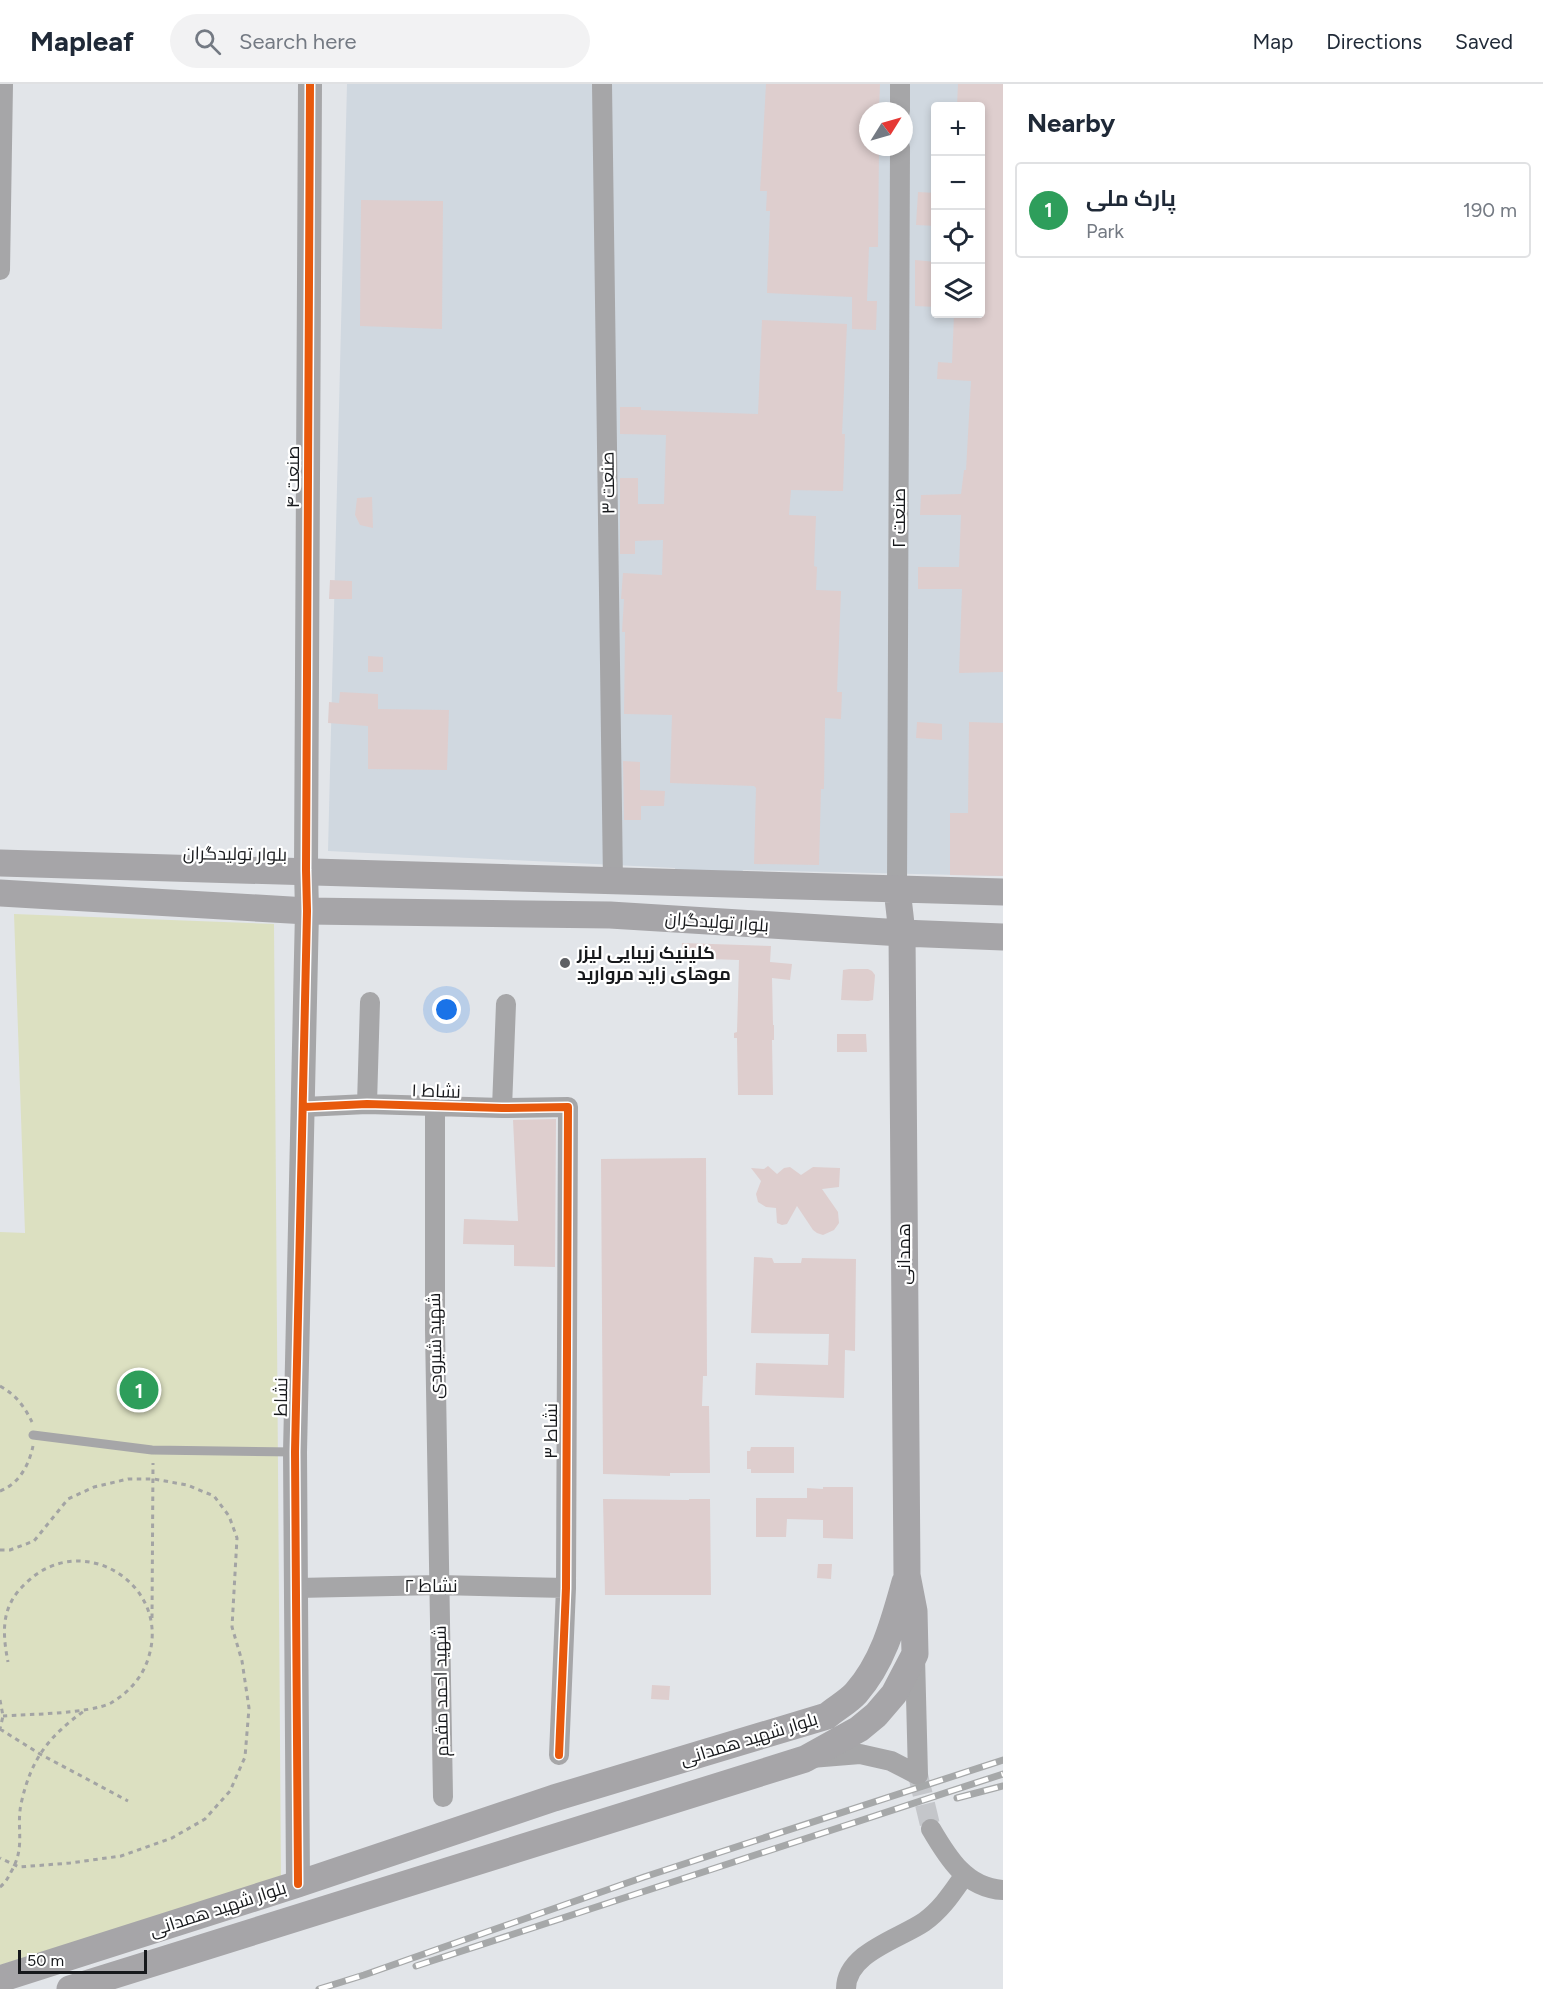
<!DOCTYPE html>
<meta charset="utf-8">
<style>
body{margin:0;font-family:Figtree,Cairo,sans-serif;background:#f2f2f3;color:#1f2937}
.controls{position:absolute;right:18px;top:18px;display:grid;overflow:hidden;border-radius:6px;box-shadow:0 3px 9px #0003}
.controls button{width:54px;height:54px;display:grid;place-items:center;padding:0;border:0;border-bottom:2px solid #e0e1e3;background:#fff;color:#1f2937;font:30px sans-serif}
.compass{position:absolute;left:859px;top:18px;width:54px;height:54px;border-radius:50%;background:#fff;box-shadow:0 3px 9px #0003;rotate:53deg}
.scale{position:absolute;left:18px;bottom:15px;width:129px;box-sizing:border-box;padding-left:6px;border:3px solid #17191c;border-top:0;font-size:16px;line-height:21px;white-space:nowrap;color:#17191c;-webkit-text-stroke:4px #fff;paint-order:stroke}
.you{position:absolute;left:447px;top:926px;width:21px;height:21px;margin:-15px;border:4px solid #fff;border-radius:50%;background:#1a73e8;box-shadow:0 0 0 9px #1a73e833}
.badge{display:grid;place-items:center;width:39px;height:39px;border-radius:50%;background:#5e6064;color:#fff;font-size:20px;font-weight:700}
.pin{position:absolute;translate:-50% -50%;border:3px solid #fff;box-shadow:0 2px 6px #0006}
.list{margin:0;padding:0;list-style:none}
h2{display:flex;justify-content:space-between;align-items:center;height:78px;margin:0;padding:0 24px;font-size:26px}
h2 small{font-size:20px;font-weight:400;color:#747a83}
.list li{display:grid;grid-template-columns:39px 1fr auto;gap:18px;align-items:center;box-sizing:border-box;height:96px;margin:0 12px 12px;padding:0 12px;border:2px solid #e0e1e3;border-radius:6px}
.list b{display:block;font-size:22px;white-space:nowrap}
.list p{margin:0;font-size:20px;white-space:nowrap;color:#747a83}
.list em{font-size:20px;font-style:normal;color:#747a83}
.icon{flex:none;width:33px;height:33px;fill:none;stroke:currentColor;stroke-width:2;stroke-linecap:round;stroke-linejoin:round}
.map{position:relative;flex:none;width:1003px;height:1905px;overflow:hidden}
header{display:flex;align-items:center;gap:36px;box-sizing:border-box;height:84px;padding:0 30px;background:#fff;border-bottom:2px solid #e0e1e3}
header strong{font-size:28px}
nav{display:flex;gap:33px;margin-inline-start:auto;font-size:21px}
.search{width:420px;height:54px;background:#f2f2f3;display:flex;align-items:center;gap:15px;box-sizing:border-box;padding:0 21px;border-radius:33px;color:#747a83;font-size:22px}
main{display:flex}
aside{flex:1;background:#fff}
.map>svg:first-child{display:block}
.built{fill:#d0d8e0;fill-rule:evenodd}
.green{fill:#dce0c1}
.building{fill:#decece}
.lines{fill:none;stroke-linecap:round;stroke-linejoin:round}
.minor-tunnel{stroke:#c4c6ca;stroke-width:20;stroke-dasharray:20 10;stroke-linecap:butt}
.path{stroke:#a3a4a4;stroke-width:3;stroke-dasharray:4.5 4.5;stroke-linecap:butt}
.service{stroke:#a6a6a8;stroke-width:9}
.minor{stroke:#a6a6a8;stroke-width:20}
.tertiary{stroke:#a6a6a8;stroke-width:24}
.secondary{stroke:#a6a5a8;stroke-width:27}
.rail-casing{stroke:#a6a8a9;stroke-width:7}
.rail{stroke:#fff;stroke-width:4.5;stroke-dasharray:14;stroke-linecap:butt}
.cycleway-casing{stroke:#fff;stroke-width:11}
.cycleway{stroke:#e8590c;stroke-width:8}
.poi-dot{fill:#5e6064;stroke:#fff;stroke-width:2}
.labels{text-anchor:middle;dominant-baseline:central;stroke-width:4.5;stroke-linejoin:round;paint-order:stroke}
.street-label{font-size:18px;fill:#17191c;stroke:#fff}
.poi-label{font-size:18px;font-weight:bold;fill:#17191c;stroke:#fff;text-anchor:start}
</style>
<header>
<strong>Mapleaf</strong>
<div class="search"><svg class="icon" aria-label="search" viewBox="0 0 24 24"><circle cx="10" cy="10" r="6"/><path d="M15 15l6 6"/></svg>Search here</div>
<nav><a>Map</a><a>Directions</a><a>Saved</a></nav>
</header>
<main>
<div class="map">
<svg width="1003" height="1905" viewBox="0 0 1003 1905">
<rect width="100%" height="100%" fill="#e2e5e9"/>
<path class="built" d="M 347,0 L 1003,0 L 1003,792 L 743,786 L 742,789 L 675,787 L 675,784 L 328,767 ZM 936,22 L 981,22 L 981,230 L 936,230 ZM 868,27 L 904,27 L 904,63 L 868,63 Z"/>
<path class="green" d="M 14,830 L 274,840 L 281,1794 L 0,1881 L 0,1148 L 25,1149 Z"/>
<path class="building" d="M 766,0 L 880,0 L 879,27 L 868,27 L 868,63 L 879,63 L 878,163 L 869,163 L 867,217 L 877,217 L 876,246 L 852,245 L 852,213 L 767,209 L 770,127 L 766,127 L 767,107 L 760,107 Z
M 958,0 L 1003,0 L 1003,588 L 959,589 L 962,505 L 918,505 L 918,483 L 959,483 L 961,431 L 920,431 L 921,411 L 961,410 L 964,386 L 966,386 L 971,297 L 937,295 L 938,278 L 952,279 L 954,230 L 981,230 L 981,22 L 957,22 Z
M 918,108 L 936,109 L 936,142 L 916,141 Z
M 361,116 L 443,117 L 442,245 L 360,242 Z
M 915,176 L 936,178 L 936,223 L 915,222 Z
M 762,236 L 847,240 L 842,350 L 845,350 L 843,407 L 791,406 L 789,431 L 816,432 L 814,482 L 817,483 L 816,506 L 841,507 L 837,608 L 842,608 L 841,635 L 825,634 L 824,705 L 821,705 L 819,781 L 754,780 L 756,704 L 754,702 L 670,699 L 672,631 L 624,630 L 625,548 L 622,548 L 624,515 L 621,515 L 623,489 L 662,491 L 663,456 L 635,457 L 635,470 L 620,470 L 620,394 L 638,394 L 638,420 L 664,420 L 666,351 L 620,350 L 620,323 L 641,323 L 641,326 L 758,330 Z
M 372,413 L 373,444 L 360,441 L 355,431 L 357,414 Z
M 330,496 L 352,497 L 352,515 L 329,515 Z
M 368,572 L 383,573 L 383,588 L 368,588 Z
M 340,608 L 378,610 L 378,625 L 449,626 L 447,686 L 368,685 L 368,642 L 328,639 L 329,618 L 339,619 Z
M 917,638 L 942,640 L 942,656 L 916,654 Z
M 969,638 L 1003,639 L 1003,792 L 950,791 L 950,729 L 968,729 Z
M 623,677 L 640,678 L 640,706 L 665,707 L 664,722 L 641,722 L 641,736 L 624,736 Z
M 682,859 L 771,862 L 770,878 L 792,880 L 790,896 L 772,894 L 773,941 L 774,941 L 774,956 L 772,956 L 773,1011 L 738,1011 L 737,954 L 734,954 L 734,949 L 737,948 L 739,876 L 681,874 Z
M 849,885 L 868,885 L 872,887 L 875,891 L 873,916 L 868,917 L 841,916 L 843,886 Z
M 837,950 L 866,950 L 867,968 L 837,968 Z
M 556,1035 L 555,1183 L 514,1182 L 514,1161 L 463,1160 L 464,1135 L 518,1137 L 513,1036 Z
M 706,1074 L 707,1292 L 703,1292 L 702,1322 L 709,1322 L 710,1389 L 670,1389 L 670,1392 L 603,1390 L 601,1075 Z
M 768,1082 L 777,1090 L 784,1084 L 790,1083 L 801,1091 L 813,1083 L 840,1084 L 839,1103 L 822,1105 L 838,1128 L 839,1139 L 834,1146 L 823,1151 L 817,1149 L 813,1146 L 797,1122 L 787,1140 L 782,1141 L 777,1139 L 776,1124 L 766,1123 L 758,1118 L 756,1110 L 761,1097 L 751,1084 L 764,1085 Z
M 754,1173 L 772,1174 L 774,1179 L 801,1179 L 802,1174 L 856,1175 L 855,1267 L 845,1266 L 844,1314 L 755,1311 L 756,1279 L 828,1281 L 829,1250 L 751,1249 Z
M 751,1363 L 794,1363 L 794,1389 L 751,1389 L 751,1385 L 747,1385 L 747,1367 L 750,1367 Z
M 823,1403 L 853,1403 L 853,1455 L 823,1454 L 823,1436 L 787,1435 L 786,1453 L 756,1453 L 756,1414 L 807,1414 L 807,1404 L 823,1405 Z
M 603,1415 L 689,1416 L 689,1415 L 710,1415 L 711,1511 L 605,1511 Z
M 818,1480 L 832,1480 L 831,1495 L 817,1494 Z
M 652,1601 L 670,1602 L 669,1616 L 651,1615 Z"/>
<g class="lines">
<path class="minor-tunnel" d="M 918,1691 L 931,1745"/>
<path class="path" d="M 0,1302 C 16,1311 24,1322 32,1338
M 0,1407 C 19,1400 29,1381 33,1362
M 0,1466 L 10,1466 L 34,1457 L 68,1415 L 94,1403 L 128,1395 L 154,1395 L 187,1401 L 214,1412 L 229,1432 L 237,1454 L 232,1543 L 242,1577 L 249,1624 L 245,1673 L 230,1707 L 205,1735 L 172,1754 L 121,1772 L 70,1779 L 19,1783 L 0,1774
M 152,1534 L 153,1379
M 0,1616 L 3,1632 L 0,1645
M 3,1632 C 30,1630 88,1630 111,1619 C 128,1609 142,1594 148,1575 C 173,1501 82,1444 26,1499 C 1,1522 2,1547 8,1578
M 0,1645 L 40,1670 L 128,1717
M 0,1803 C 5,1799 8,1794 11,1788 C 26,1762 16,1746 21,1720 C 31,1675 48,1653 84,1627"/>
<path class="service" d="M 33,1351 L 152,1366 L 295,1368"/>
<path class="minor" d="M 602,0 L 613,798
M 900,27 L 900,0
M 0,186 L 3,0
M 897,805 L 900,63
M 367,1020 L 370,918
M 435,1022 L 435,1246 L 443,1713
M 304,1023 L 367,1020 L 502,1024 L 568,1023 L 566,1504 L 559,1671
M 502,1024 L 506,920
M 297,1504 L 439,1501 L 566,1504
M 811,1674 L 860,1670 L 891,1677 L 918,1691 L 915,1573
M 931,1745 C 948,1774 966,1804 1003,1806
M 846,1905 C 846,1869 899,1855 924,1838 C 942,1825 952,1809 964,1792"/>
<path class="tertiary" d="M 298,1800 L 295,1368 L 307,827 L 306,786 L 310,0"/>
<path class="secondary" d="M 0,779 C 334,787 669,800 1003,808
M 0,809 L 307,827 L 610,831 L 902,849 L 1003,853
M 0,1895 L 298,1800 L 554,1714 L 827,1632 C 836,1624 848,1618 856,1609 C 884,1577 894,1537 905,1498
M 70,1905 L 805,1675 L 859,1645 L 876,1631 L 894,1610 L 915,1570 L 914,1527 L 907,1491 L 902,849 L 897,805"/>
<defs>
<path id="rail" d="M 957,1714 L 1003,1702
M 416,1882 L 1003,1690
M 319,1905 L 364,1891 L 644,1793 L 1003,1676"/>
</defs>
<use href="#rail" class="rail-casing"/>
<use href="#rail" class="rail"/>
<defs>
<path id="cycleway" d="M 304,1023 L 367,1020 L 502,1024 L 568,1023 L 566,1504 L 559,1671
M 298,1800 L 295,1368 L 307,827 L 306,786 L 310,0"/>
</defs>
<use href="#cycleway" class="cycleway-casing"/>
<use href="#cycleway" class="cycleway"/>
</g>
<circle class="poi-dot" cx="565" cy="879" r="6"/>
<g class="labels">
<g class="street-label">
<text transform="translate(293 393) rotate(-90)">صنعت ۴</text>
<text transform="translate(608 399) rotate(-91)">صنعت ۳</text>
<text transform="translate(899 434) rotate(-90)">صنعت ۲</text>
<text transform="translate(235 770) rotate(1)">بلوار تولیدگران</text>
<text transform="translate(717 838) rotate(4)">بلوار تولیدگران</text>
<text transform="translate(436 1007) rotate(2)">نشاط ۱</text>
<text transform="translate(904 1170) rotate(-90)">همدانی</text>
<text transform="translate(435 1262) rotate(-91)">شهید شیرودی</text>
<text transform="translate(281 1313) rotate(-89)">نشاط</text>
<text transform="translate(551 1347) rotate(-90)">نشاط ۳</text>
<text x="431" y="1502">نشاط ۲</text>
<text transform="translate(441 1607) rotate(-91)">شهید احمد مقدم</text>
<text transform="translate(749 1655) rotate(-17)">بلوار شهید همدانی</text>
<text transform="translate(218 1825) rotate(-18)">بلوار شهید همدانی</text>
</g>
<g class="poi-label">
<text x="577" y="869">کلینیک زیبایی لیزر<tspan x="577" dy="21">موهای زاید مروارید</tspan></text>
</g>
</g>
</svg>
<div class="controls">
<button>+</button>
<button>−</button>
<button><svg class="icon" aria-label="locate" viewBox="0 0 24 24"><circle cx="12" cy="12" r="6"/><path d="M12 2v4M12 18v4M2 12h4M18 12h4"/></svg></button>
<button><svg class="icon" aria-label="layers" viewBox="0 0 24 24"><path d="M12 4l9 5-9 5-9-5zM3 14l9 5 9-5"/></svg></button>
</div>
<svg class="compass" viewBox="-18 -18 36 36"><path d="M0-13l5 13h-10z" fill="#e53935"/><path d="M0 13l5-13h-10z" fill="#747a83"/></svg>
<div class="scale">50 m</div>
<div class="you"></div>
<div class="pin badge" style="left:139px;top:1306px;background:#2e9e5b">1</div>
</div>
<aside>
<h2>Nearby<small></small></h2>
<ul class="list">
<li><span class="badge" style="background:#2e9e5b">1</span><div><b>پارک ملی</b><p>Park</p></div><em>190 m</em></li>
</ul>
</aside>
</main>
